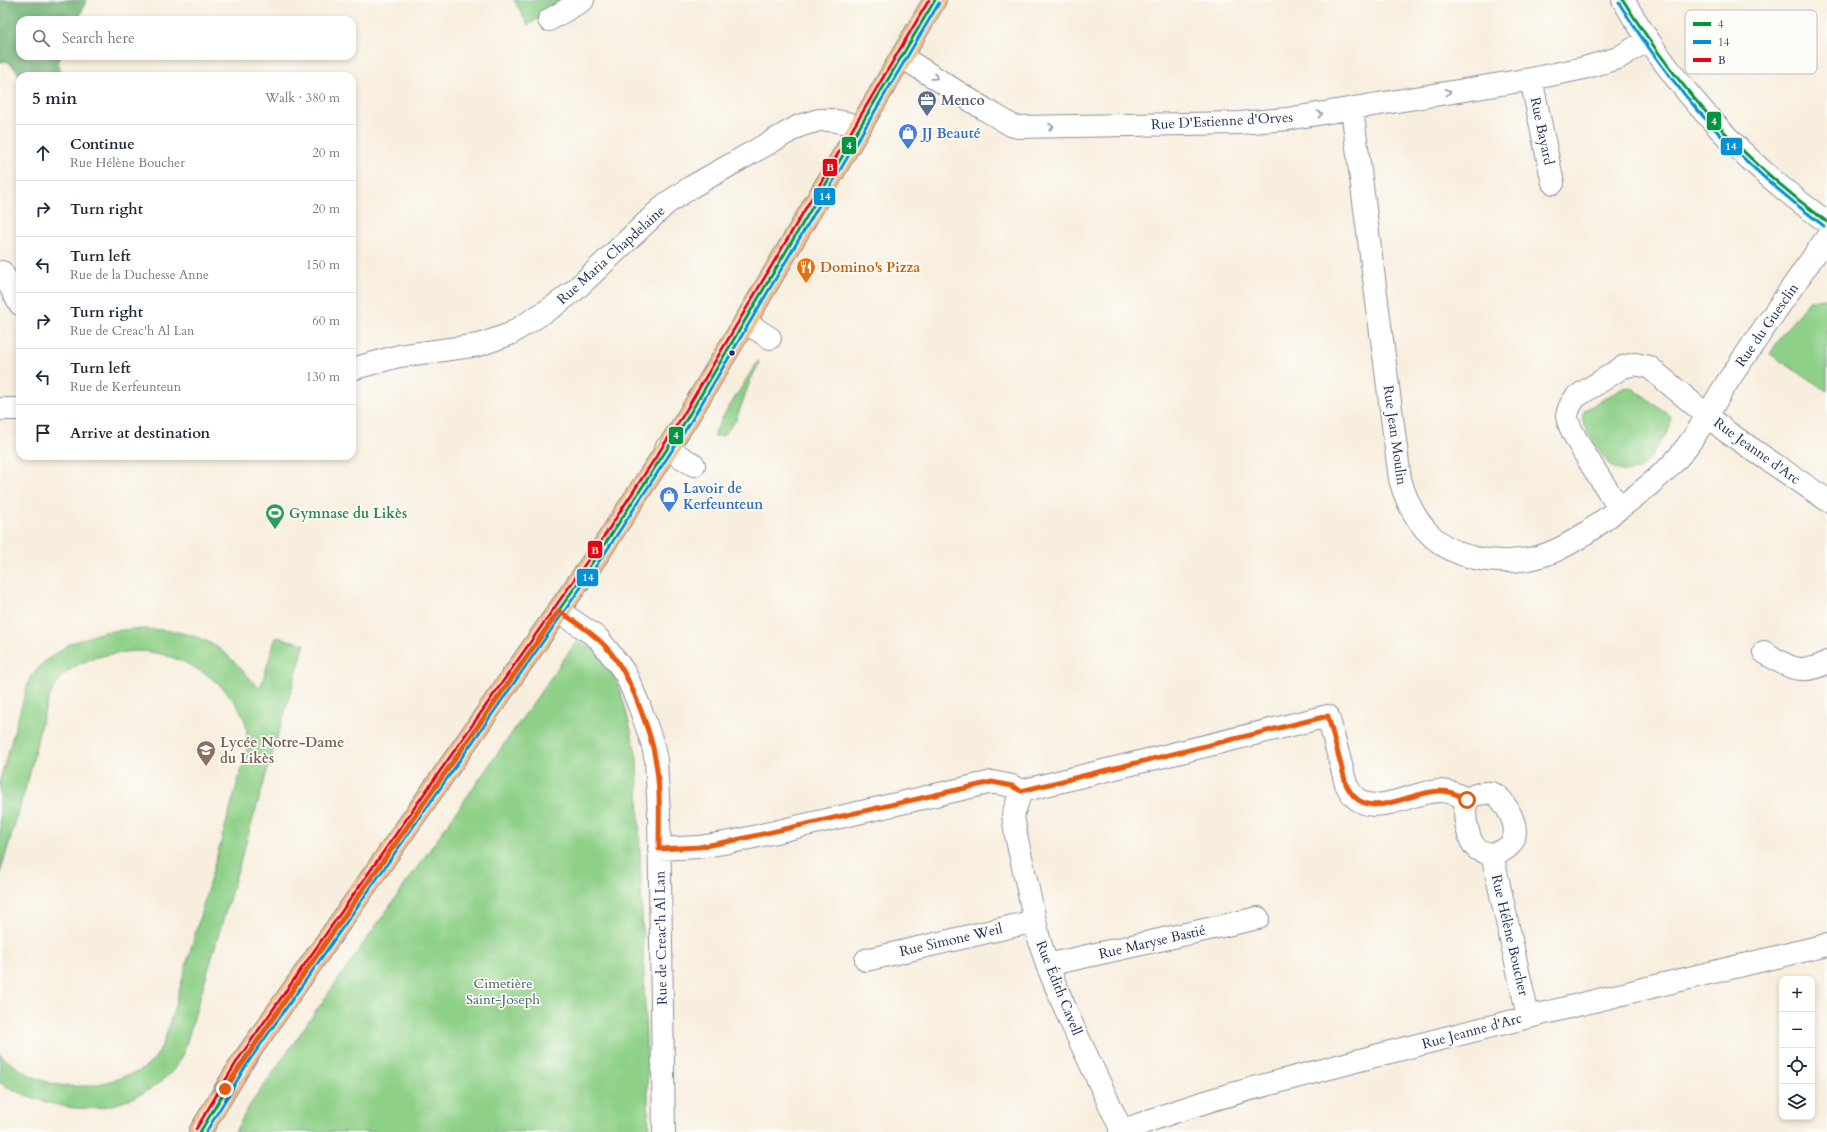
<!DOCTYPE html>
<meta charset="utf-8">
<style>
body{margin:0;font-family:Cardo,serif;background:#f6f6f7;color:#1f2937}
.controls{position:absolute;right:12px;bottom:12px;display:grid;overflow:hidden;border-radius:8px;box-shadow:0 2px 6px #0003}
.controls button{width:36px;height:36px;display:grid;place-items:center;padding:0;border:0;border-bottom:1px solid #e0e1e3;background:#fff;color:#1f2937;font:20px sans-serif}
.stop{position:absolute;width:12px;height:12px;margin:-9px;border:3px solid #ea580c;border-radius:50%;background:#fff}
.stop.end{background:#ea580c;border-color:#fff;box-shadow:0 1px 4px #0008}
.list{margin:0;padding:0;list-style:none}
h2{display:flex;justify-content:space-between;align-items:center;height:52px;margin:0;padding:0 16px;font-size:17px}
h2 small{font-size:13px;font-weight:400;color:#747a83}
.list li{display:grid;grid-template-columns:26px 1fr auto;gap:12px;align-items:center;box-sizing:border-box;height:56px;padding:0 16px;border-top:1px solid #e0e1e3}
.list b{display:block;font-size:15px;white-space:nowrap}
.list p{margin:0;font-size:13px;white-space:nowrap;color:#747a83}
.list em{font-size:13px;font-style:normal;color:#747a83}
.icon{flex:none;width:22px;height:22px;fill:none;stroke:currentColor;stroke-width:2;stroke-linecap:round;stroke-linejoin:round}
.map{position:relative;flex:none;width:1827px;height:1132px;overflow:hidden}
.search{position:absolute;background:#fff;box-shadow:0 2px 6px #0003;left:16px;top:16px;width:340px;height:44px;display:flex;align-items:center;gap:10px;box-sizing:border-box;padding:0 14px;border-radius:12px;color:#747a83;font-size:15px}
.panel{position:absolute;background:#fff;box-shadow:0 2px 6px #0003;left:16px;top:72px;width:340px;height:388px;border-radius:12px}
.map>svg:first-child{display:block}
.green{fill:#8ed087;stroke:#548072}
.forest{fill:#72b274;stroke:#467069}
.lines{fill:none;stroke-linecap:round;stroke-linejoin:round}
.minor-casing{stroke:#8a8e9e;stroke-width:24}
.major-casing{stroke:#8a8e9e;stroke-width:24}
.minor{stroke:#fff;stroke-width:22}
.major{stroke:#f7be88;stroke-width:22}
.bus-1-casing{stroke:#fdfcf7;stroke-width:6}
.bus-2-casing{stroke:#fdfcf7;stroke-width:6}
.bus-3-casing{stroke:#fdfcf7;stroke-width:6}
.bus-1{stroke:#009640;stroke-width:3}
.bus-2{stroke:#0090d6;stroke-width:3}
.bus-3{stroke:#e30613;stroke-width:3}
.oneway{stroke:#8d97ae}
.route{stroke:#ea580c;stroke-width:5}
.bus-dot{fill:#1b2f5e;stroke:#fdfcf7;stroke-width:1.5}
.labels{text-anchor:middle;dominant-baseline:central;stroke-width:3.5;stroke-linejoin:round;paint-order:stroke}
.service-label{font-size:14px;font-weight:bold;fill:#4e5e75;stroke:#fdfcf7;text-anchor:start}
.street-label{font-size:14px;fill:#1b2f5e;stroke:#fdfcf7}
.shop-label{font-size:14px;font-weight:bold;fill:#366cbe;stroke:#fdfcf7;text-anchor:start}
.food-label{font-size:14px;font-weight:bold;fill:#c56008;stroke:#fdfcf7;text-anchor:start}
.leisure-label{font-size:14px;font-weight:bold;fill:#27864d;stroke:#fdfcf7;text-anchor:start}
.education-label{font-size:14px;font-weight:bold;fill:#785e54;stroke:#fdfcf7;text-anchor:start}
.park-label{font-size:14px;fill:#3e5f6a;stroke:#fdfcf7}
.key{fill:#fdfcf7;stroke:#b9bec9;stroke-width:1}
.key-label{font-size:11px;fill:#1b2f5e}
.line-badge{stroke:#fdfcf7;stroke-width:1.5}
.badge-label{font-size:11px;text-anchor:middle;font-weight:bold;fill:#fff}
</style>
<div class="map">
<svg width="1827" height="1132" viewBox="0 0 1827 1132">
<rect width="100%" height="100%" fill="#fdfcf7"/>
<filter id="ink" filterUnits="userSpaceOnUse"><feTurbulence type="fractalNoise" baseFrequency=".025" numOctaves="2"/><feDisplacementMap in="SourceGraphic" scale="8" xChannelSelector="R" yChannelSelector="G"/><feConvolveMatrix kernelMatrix="1 2 1 2 8 2 1 2 1" color-interpolation-filters="sRGB"/></filter>
<filter id="wash" filterUnits="userSpaceOnUse"><feTurbulence type="fractalNoise" baseFrequency=".012" numOctaves="4" result="noise"/><feDisplacementMap in="SourceGraphic" scale="16" xChannelSelector="R" yChannelSelector="G"/><feGaussianBlur stdDeviation="0.9" result="paint"/><feColorMatrix in="noise" values="0 0 0 0 0 0 0 0 0 0 0 0 0 0 0 0 0 1.4 0 .05"/><feComposite in="paint" operator="in"/></filter>
<g filter="url(#wash)">
<rect width="100%" height="100%" fill="#f8eedd"/>
<path class="green" d="M 514,0 L 569,0 L 528,25 Z
M 1827,299 L 1827,391 L 1770,354 L 1783,333 L 1810,300 Z
M 758,361 L 759,363 L 750,381 L 736,420 L 723,436 L 713,436 L 724,415 Z
M 1631,387 L 1670,415 C 1673,427 1665,436 1658,445 C 1653,453 1648,464 1639,469 C 1631,473 1617,472 1610,465 C 1605,460 1587,434 1585,427 C 1582,421 1582,415 1585,410 L 1623,388 Z
M 133,629 C 161,629 194,631 218,648 C 234,659 246,675 260,689 L 276,637 L 305,644 L 184,1051 C 181,1057 179,1063 175,1068 C 156,1090 126,1104 97,1108 C 68,1112 25,1097 0,1083 L 0,1054 C 4,1060 11,1063 17,1067 C 51,1091 87,1091 125,1076 C 132,1074 142,1071 147,1066 C 164,1052 167,1029 174,1009 L 247,749 C 247,737 248,725 242,714 C 226,681 185,657 150,652 C 136,650 120,652 107,655 C 90,658 72,665 60,679 C 42,700 36,752 28,780 C 19,811 9,842 0,873 L 0,780 L 30,677 L 45,661 L 71,643 L 103,632 Z
M 578,639 C 586,645 596,651 603,658 C 620,674 631,733 637,757 L 649,1132 L 235,1132 L 250,1105 Z"/>
<path class="forest" d="M 0,0 L 86,0 L 79,20 L 20,20 L 20,56 L 62,56 L 58,60 L 61,76 L 20,76 L 16,70 L 7,61 L 0,62 Z"/>
</g>
<g filter="url(#ink)">
<g class="lines">
<defs>
<path id="minor" d="M 1623,0 C 1674,87 1744,164 1827,222
M 549,20 L 583,0
M 902,57 L 986,110 L 1011,125 L 1018,127 L 1240,123 L 1287,119 L 1531,79 L 1584,68 L 1618,58 L 1648,40
M 1531,79 L 1553,183
M 1352,109 L 1400,479 C 1411,519 1433,549 1475,558 C 1539,571 1573,544 1621,507 C 1640,493 1659,478 1675,461 C 1698,436 1713,403 1732,375 C 1763,329 1795,283 1827,237
M 2,272 L 20,304
M 745,322 L 770,338
M 352,369 L 399,356 L 479,345 L 510,334 L 554,306 L 574,291 L 667,203 L 693,186 L 799,126 L 819,120 L 831,120 L 847,123 L 858,129
M 0,409 L 20,409
M 666,448 L 694,465
M 1619,508 C 1610,493 1567,431 1567,416 C 1568,409 1571,403 1576,397 L 1623,367 L 1635,364 L 1649,367 L 1727,432 L 1827,500
M 559,611 L 598,638 L 620,666 L 626,675 L 639,705 L 652,742 L 656,760 L 659,816 L 664,1132
M 1764,652 C 1785,666 1803,677 1827,662
M 1021,791 L 1013,815 L 1016,835 L 1039,939 L 1047,965 L 1070,1020 L 1122,1131
M 659,849 L 699,847 L 736,841 L 992,782 L 1012,786 L 1021,791 L 1328,716 L 1346,784 C 1365,827 1409,790 1441,791 C 1451,791 1459,795 1467,800
M 1492,854 C 1517,849 1520,831 1508,810 C 1504,804 1501,797 1494,794 C 1490,792 1483,793 1479,794 C 1474,795 1469,797 1467,802 C 1462,813 1468,841 1477,849 C 1481,852 1487,853 1492,854 L 1528,1016
M 866,960 L 1035,921
M 1047,965 L 1258,918
M 1120,1132 C 1197,1100 1280,1082 1360,1060 C 1515,1019 1671,982 1827,945"/>
<path id="major" d="M 200,1132 L 243,1061 L 601,550 L 686,420 L 745,322 L 935,0"/>
</defs>
<use href="#minor" class="minor-casing"/>
<use href="#major" class="major-casing"/>
<use href="#minor" class="minor"/>
<use href="#major" class="major"/>
<defs>
<path id="bus-1" d="M 1623,0 C 1680,91 1741,158 1827,222
M 200,1132 L 243,1061 L 601,550 L 686,420 L 935,0"/>
<path id="bus-2" d="M 1619,3 C 1676,94 1738,162 1824,226
M 206,1132 L 247,1064 L 605,553 L 690,423 L 939,3"/>
<path id="bus-3" d="M 196,1129 L 239,1058 L 597,547 L 682,417 L 929,0"/>
</defs>
<use href="#bus-1" class="bus-1-casing"/>
<use href="#bus-2" class="bus-2-casing"/>
<use href="#bus-3" class="bus-3-casing"/>
<use href="#bus-1" class="bus-1"/>
<use href="#bus-2" class="bus-2"/>
<use href="#bus-3" class="bus-3"/>
</g>
<defs><path id="oneway-chevron" d="M-2-3.5L2.5 0L-2 3.5" fill="none" stroke-width="1.6" stroke-linecap="round" stroke-linejoin="round"/></defs>
<g class="oneway">
<use href="#oneway-chevron" transform="translate(935 77) rotate(33)"/>
<use href="#oneway-chevron" transform="translate(1448 92) rotate(-9)"/>
<use href="#oneway-chevron" transform="translate(1320 114) rotate(-10)"/>
<use href="#oneway-chevron" transform="translate(1051 127) rotate(-1)"/>
</g>
</g>
<g class="lines" filter="url(#ink)">
<path class="route" d="M 225,1089 L 293,989 L 559,611 C 575,622 592,632 605,646 C 620,662 630,682 638,703 C 645,721 652,739 655,758 C 661,788 659,819 659,849 L 699,847 L 736,840 L 992,782 L 1012,786 L 1021,791 L 1328,716 L 1346,784 C 1365,827 1409,790 1441,791 C 1451,791 1459,795 1467,800"/>
</g>
<defs>
<symbol id="office-pin" viewBox="-11 -11 22 30"><path d="M0 17L-7.5 6A9.5 9.5 0 1 1 7.5 6Z" fill="#5c6f8a" stroke="#fdfcf7"/><path d="M-6-3h4V-5.5h4V-3h4V5H-6ZM-1-4.5V-3h2v-1.5ZM-6 0V1H6V0Z" fill="#fff"/></symbol>
<symbol id="shop-pin" viewBox="-11 -11 22 30"><path d="M0 17L-7.5 6A9.5 9.5 0 1 1 7.5 6Z" fill="#3f7fe0" stroke="#fdfcf7"/><path d="M-5-2.5h2.3a2.7 3.5 0 0 1 5.4 0H5L5.5 6h-11ZM-1.5-2.5h3a1.5 2.3 0 0 0-3 0Z" fill="#fff"/></symbol>
<symbol id="restaurant-pin" viewBox="-11 -11 22 30"><path d="M0 17L-7.5 6A9.5 9.5 0 1 1 7.5 6Z" fill="#e8710a" stroke="#fdfcf7"/><path d="M-5-6h1v4h1v-4h1v4h1v-4h1v5L-1.5 .5V6h-2V.5L-5-1ZM5-6V6H3V1.5H1.5Q1.5-4 5-6Z" fill="#fff"/></symbol>
<symbol id="stadium-pin" viewBox="-11 -11 22 30"><path d="M0 17L-7.5 6A9.5 9.5 0 1 1 7.5 6Z" fill="#2e9e5b" stroke="#fdfcf7"/><path d="M0-5a6.5 5 0 1 0 0 10a6.5 5 0 1 0 0-10ZM-3.5-1.8h7v3.6h-7Z" fill="#fff"/></symbol>
<symbol id="school-pin" viewBox="-11 -11 22 30"><path d="M0 17L-7.5 6A9.5 9.5 0 1 1 7.5 6Z" fill="#8d6e63" stroke="#fdfcf7"/><path d="M0-5L7-2L0 1L-7-2ZM-4 1L0 2.5L4 1V4Q0 6-4 4Z" fill="#fff"/></symbol>
</defs>
<g fill-rule="evenodd">
<use href="#office-pin" x="916" y="89" width="22" height="30"/>
<use href="#shop-pin" x="897" y="122" width="22" height="30"/>
<use href="#restaurant-pin" x="795" y="256" width="22" height="30"/>
<use href="#shop-pin" x="658" y="485" width="22" height="30"/>
<use href="#stadium-pin" x="264" y="502" width="22" height="30"/>
<use href="#school-pin" x="195" y="739" width="22" height="30"/>
</g>
<circle class="bus-dot" cx="732" cy="353" r="3.5"/>
<g class="labels">
<g class="service-label">
<text x="941" y="100">Menco</text>
</g>
<g class="street-label">
<text transform="translate(1222 121) rotate(-3)">Rue D'Estienne d'Orves</text>
<text transform="translate(1542 131) rotate(78)">Rue Bayard</text>
<text transform="translate(611 255) rotate(-42)">Rue Maria Chapdelaine</text>
<text transform="translate(1767 325) rotate(-55)">Rue du Guesclin</text>
<text transform="translate(1395 435) rotate(82)">Rue Jean Moulin</text>
<text transform="translate(1757 451) rotate(36)">Rue Jeanne d'Arc</text>
<text transform="translate(1510 935) rotate(77)">Rue Hélène Boucher</text>
<text transform="translate(661 938) rotate(-91)">Rue de Creac'h Al Lan</text>
<text transform="translate(951 940) rotate(-13)">Rue Simone Weil</text>
<text transform="translate(1152 942) rotate(-13)">Rue Maryse Bastié</text>
<text transform="translate(1059 988) rotate(68)">Rue Édith Cavell</text>
<text transform="translate(1472 1031) rotate(-15)">Rue Jeanne d'Arc</text>
</g>
<g class="shop-label">
<text x="922" y="133">JJ Beauté</text>
<text x="683" y="488">Lavoir de<tspan x="683" dy="16">Kerfeunteun</tspan></text>
</g>
<g class="food-label">
<text x="820" y="267">Domino's Pizza</text>
</g>
<g class="leisure-label">
<text x="289" y="513">Gymnase du Likès</text>
</g>
<g class="education-label">
<text x="220" y="742">Lycée Notre-Dame<tspan x="220" dy="16">du Likès</tspan></text>
</g>
<g class="park-label">
<text x="503" y="983">Cimetière<tspan x="503" dy="16">Saint-Joseph</tspan></text>
</g>
</g>
<rect x="1685" y="10" width="132" height="64" rx="6" class="key"/>
<rect x="1693" y="22" width="18" height="4" fill="#009640"/>
<rect x="1693" y="40" width="18" height="4" fill="#0090d6"/>
<rect x="1693" y="58" width="18" height="4" fill="#e30613"/>
<g class="key-label">
<text x="1718" y="28">4</text>
<text x="1718" y="46">14</text>
<text x="1718" y="64">B</text>
</g>
<g class="line-badge">
<rect x="1706" y="111" width="16" height="20" rx="4" fill="#009640"/>
<rect x="841" y="136" width="16" height="19" rx="4" fill="#009640"/>
<rect x="1720" y="137" width="23" height="19" rx="4" fill="#0090d6"/>
<rect x="822" y="158" width="16" height="19" rx="4" fill="#e30613"/>
<rect x="813" y="187" width="23" height="19" rx="4" fill="#0090d6"/>
<rect x="668" y="426" width="16" height="19" rx="4" fill="#009640"/>
<rect x="587" y="540" width="16" height="19" rx="4" fill="#e30613"/>
<rect x="576" y="568" width="23" height="19" rx="4" fill="#0090d6"/>
</g>
<g class="badge-label">
<text x="1714" y="125">4</text>
<text x="849" y="149">4</text>
<text x="1731" y="150">14</text>
<text x="830" y="171">B</text>
<text x="825" y="200">14</text>
<text x="676" y="439">4</text>
<text x="595" y="554">B</text>
<text x="588" y="581">14</text>
</g>
</svg>
<div class="controls">
<button>+</button>
<button>−</button>
<button><svg class="icon" aria-label="locate" viewBox="0 0 24 24"><circle cx="12" cy="12" r="6"/><path d="M12 2v4M12 18v4M2 12h4M18 12h4"/></svg></button>
<button><svg class="icon" aria-label="layers" viewBox="0 0 24 24"><path d="M12 4l9 5-9 5-9-5zM3 14l9 5 9-5"/></svg></button>
</div>
<div class="stop" style="left:1467px;top:800px"></div>
<div class="stop end" style="left:225px;top:1089px"></div>
<div class="search"><svg class="icon" aria-label="search" viewBox="0 0 24 24"><circle cx="10" cy="10" r="6"/><path d="M15 15l6 6"/></svg>Search here</div>
<section class="panel">
<h2>5 min<small>Walk · 380 m</small></h2>
<ul class="list">
<li><svg class="icon" aria-label="ahead" viewBox="0 0 24 24"><path d="M12 20V5M6 11l6-6 6 6"/></svg><div><b>Continue</b><p>Rue Hélène Boucher</p></div><em>20 m</em></li>
<li><svg class="icon" aria-label="right" viewBox="0 0 24 24"><path d="M7 20v-9h11M14 6l5 5-5 5"/></svg><div><b>Turn right</b></div><em>20 m</em></li>
<li><svg class="icon" aria-label="left" viewBox="0 0 24 24"><path d="M17 20v-9H6M10 6l-5 5 5 5"/></svg><div><b>Turn left</b><p>Rue de la Duchesse Anne</p></div><em>150 m</em></li>
<li><svg class="icon" aria-label="right" viewBox="0 0 24 24"><path d="M7 20v-9h11M14 6l5 5-5 5"/></svg><div><b>Turn right</b><p>Rue de Creac'h Al Lan</p></div><em>60 m</em></li>
<li><svg class="icon" aria-label="left" viewBox="0 0 24 24"><path d="M17 20v-9H6M10 6l-5 5 5 5"/></svg><div><b>Turn left</b><p>Rue de Kerfeunteun</p></div><em>130 m</em></li>
<li><svg class="icon" aria-label="arrive" viewBox="0 0 24 24"><path d="M6 21V4h12l-3 4 3 4H6"/></svg><div><b>Arrive at destination</b></div></li>
</ul>
</section>
</div>
